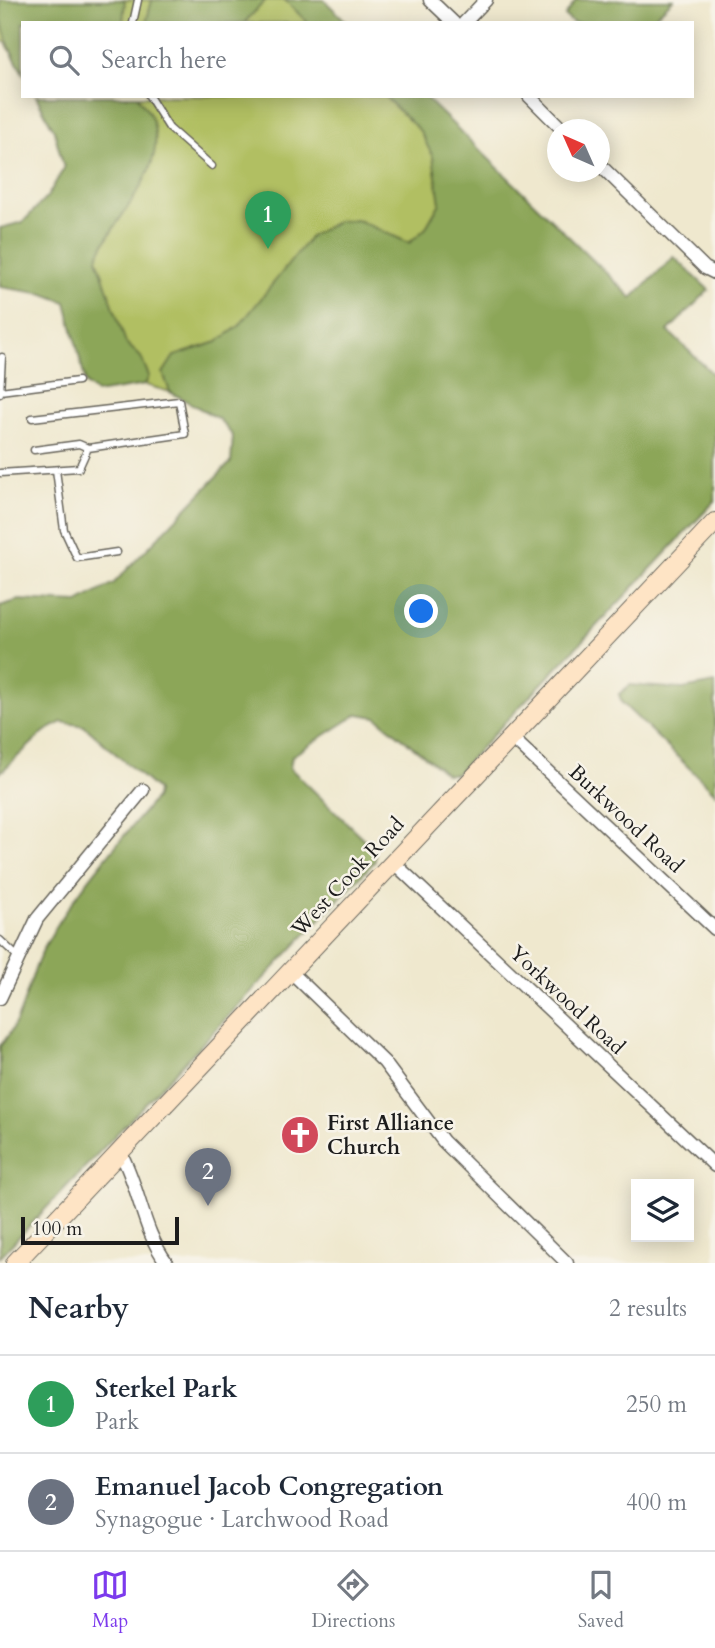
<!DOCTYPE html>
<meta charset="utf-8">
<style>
body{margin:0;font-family:Cardo,serif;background:#f2f2f3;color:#1f2937}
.controls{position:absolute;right:21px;bottom:21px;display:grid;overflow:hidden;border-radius:0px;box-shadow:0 4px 18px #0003}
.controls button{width:63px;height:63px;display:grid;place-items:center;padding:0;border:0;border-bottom:2px solid #e0e1e3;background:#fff;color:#1f2937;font:35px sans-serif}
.compass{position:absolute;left:547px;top:119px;width:63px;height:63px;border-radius:50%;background:#fff;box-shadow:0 4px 18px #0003;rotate:315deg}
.scale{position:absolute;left:21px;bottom:18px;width:158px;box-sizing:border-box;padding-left:7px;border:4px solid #1c1c1c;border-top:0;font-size:19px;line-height:24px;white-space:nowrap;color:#1c1c1c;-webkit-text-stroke:5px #f7f3e8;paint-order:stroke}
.you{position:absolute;left:422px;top:612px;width:24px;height:24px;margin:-18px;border:5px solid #fff;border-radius:50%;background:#1a73e8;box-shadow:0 0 0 10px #1a73e833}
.badge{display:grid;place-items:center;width:46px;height:46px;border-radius:50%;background:#7c3aed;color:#fff;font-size:23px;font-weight:700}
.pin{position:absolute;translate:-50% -58px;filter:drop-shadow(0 2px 4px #0008)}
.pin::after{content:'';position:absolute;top:37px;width:24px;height:21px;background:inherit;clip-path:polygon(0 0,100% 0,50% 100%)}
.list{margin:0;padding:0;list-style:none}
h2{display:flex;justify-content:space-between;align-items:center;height:91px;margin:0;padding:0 28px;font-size:30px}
h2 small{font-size:23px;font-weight:400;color:#747a83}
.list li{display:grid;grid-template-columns:46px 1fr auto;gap:21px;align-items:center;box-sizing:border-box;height:98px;padding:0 28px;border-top:2px solid #e0e1e3}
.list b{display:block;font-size:26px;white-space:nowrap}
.list p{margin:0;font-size:23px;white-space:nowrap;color:#747a83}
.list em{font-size:23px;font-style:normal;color:#747a83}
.icon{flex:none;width:38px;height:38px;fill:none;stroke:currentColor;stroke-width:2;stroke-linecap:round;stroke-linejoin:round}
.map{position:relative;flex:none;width:715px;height:1263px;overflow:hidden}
.search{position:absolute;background:#fff;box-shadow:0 4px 18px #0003;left:21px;right:21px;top:21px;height:77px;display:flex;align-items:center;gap:18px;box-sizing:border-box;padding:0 24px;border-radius:0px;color:#747a83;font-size:26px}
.sheet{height:287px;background:#fff}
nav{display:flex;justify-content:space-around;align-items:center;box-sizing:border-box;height:98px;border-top:2px solid #e0e1e3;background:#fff;font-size:19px;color:#747a83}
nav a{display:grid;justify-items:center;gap:4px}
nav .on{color:#7c3aed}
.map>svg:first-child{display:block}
.green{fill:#b1bf62;stroke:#666e3f;stroke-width:2}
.forest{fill:#8ca658;stroke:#54613a;stroke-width:2}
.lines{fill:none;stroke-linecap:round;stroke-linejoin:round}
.lane-casing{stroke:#66635a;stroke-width:9}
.street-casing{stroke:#66635a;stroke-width:15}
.secondary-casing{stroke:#66635a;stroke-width:20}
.lane{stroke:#fff;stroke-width:6}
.street{stroke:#fff;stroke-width:12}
.secondary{stroke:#fee4c5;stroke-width:18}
.labels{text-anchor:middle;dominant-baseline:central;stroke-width:5;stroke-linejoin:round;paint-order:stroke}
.street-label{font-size:21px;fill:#1c1c1c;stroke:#f7f3e8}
.poi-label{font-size:21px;font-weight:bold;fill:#1c1c1c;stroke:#f7f3e8;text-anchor:start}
</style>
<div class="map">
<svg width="715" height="1263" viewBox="0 0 715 1263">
<rect width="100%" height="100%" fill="#f7f3e8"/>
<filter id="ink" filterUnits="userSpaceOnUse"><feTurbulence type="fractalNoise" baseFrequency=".0143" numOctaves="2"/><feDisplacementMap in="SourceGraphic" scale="14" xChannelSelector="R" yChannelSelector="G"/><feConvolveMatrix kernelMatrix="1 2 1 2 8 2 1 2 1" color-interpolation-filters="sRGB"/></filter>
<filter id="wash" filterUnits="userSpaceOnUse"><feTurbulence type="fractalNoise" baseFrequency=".00686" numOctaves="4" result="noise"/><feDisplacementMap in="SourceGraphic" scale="28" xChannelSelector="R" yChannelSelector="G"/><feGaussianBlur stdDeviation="1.57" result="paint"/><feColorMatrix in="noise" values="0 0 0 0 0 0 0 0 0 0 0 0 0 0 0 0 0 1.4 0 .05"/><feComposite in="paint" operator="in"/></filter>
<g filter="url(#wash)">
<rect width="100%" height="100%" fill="#efe8ce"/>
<path class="green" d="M 0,0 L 297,0 L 321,23 L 23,23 L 23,73 L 6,43 L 0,40 Z
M 36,96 L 398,96 L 508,201 L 170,392 L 145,385 L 81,297 L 64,168 L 54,130 Z"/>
<path class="forest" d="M 0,0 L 125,0 L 123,23 L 23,23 L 23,73 C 9,48 0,29 0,0 Z
M 152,0 L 266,0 L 244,23 L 146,23 Z
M 285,0 L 324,0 L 348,23 L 308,23 Z
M 576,0 L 673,0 L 648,23 L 573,23 L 565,16 Z
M 36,96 L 137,96 C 142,103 149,111 152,119 C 170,171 115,214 97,258 L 126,343 L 141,357 L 149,376 L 145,385 L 96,393 L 86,384 L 66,302 L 44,294 L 0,287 L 0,228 L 23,222 L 47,197 L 64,168 L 54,130 Z
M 384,96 L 424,96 L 632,298 L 674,257 L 709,290 L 668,331 L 715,376 L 715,501 L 456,774 L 447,774 L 376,717 L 358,714 L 292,756 L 290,768 L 375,850 L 375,861 L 0,1257 L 0,1046 C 26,1017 27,978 46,944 C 75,891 118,844 156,797 L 157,790 L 84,726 L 62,722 L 44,732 L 0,773 L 0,606 L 19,600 L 78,603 L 114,583 L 231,462 L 233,436 L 219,419 L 170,392 L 163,373 L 174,356 L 217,342 L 239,326 L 311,236 L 338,221 L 358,220 L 409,243 L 425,229 L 440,203 L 433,157 L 420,131 Z
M 715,683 L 715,793 L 622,703 L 619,694 L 630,685 L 683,689 Z"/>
</g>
<g filter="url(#ink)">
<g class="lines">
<defs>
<path id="lane" d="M 133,23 L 138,0
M 149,96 L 169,128 L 212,166
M 0,391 L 78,381
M 0,393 L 2,357
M 34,450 L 79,444 L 88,448
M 56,470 L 64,530 L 77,558 L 117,552
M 0,473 L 79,468 L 88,448 L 185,434 L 179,401 L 32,418
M 0,940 L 18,957"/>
<path id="street" d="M 430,0 L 454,23
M 464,23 L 486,0
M 529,96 L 563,130
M 600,165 L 705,268 L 715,273
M 511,737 L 715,929
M 393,862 L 715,1166
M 290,971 L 384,1062 L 443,1141 L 567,1263
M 0,998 L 37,919 L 143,790
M 120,1152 C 140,1188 142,1230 167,1263"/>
<path id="secondary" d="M 15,1263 L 715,522"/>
</defs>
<use href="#lane" class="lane-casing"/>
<use href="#street" class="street-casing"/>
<use href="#secondary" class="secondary-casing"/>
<use href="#lane" class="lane"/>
<use href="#street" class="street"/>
<use href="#secondary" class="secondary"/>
</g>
</g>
<defs>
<symbol id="church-disc" viewBox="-11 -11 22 22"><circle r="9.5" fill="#d1495b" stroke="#f7f3e8"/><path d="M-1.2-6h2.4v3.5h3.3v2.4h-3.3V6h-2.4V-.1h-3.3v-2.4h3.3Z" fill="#fff"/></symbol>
</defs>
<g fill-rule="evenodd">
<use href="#church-disc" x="278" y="1113" width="44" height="44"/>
</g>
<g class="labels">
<g class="street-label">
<text transform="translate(626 819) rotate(43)">Burkwood Road</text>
<text transform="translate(348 877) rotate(-47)">West Cook Road</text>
<text transform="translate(567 1000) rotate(43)">Yorkwood Road</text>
</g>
<g class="poi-label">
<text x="327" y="1123">First Alliance<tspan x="327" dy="24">Church</tspan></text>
</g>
</g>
</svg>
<div class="controls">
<button><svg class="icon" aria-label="layers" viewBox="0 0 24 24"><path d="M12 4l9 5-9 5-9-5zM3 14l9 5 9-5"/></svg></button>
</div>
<svg class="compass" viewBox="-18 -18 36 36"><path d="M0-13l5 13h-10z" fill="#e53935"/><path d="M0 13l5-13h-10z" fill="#747a83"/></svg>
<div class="scale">100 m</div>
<div class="you"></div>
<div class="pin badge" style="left:268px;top:249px;background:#2e9e5b">1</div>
<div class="pin badge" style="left:208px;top:1206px;background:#6b7280">2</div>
<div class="search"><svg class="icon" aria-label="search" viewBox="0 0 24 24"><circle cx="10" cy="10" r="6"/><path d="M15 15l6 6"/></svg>Search here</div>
</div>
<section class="sheet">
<h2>Nearby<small>2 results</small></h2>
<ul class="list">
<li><span class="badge" style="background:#2e9e5b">1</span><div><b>Sterkel Park</b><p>Park</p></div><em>250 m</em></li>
<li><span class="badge" style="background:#6b7280">2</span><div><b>Emanuel Jacob Congregation</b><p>Synagogue · Larchwood Road</p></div><em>400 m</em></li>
</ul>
</section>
<nav>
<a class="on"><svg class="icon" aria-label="map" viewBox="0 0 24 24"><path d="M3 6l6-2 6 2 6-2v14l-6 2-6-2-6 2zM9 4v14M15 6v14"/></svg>Map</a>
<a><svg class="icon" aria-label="directions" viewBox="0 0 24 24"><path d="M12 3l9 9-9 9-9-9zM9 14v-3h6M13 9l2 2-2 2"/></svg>Directions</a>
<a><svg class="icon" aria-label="saved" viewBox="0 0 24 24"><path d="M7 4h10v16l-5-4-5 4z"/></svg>Saved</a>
</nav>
